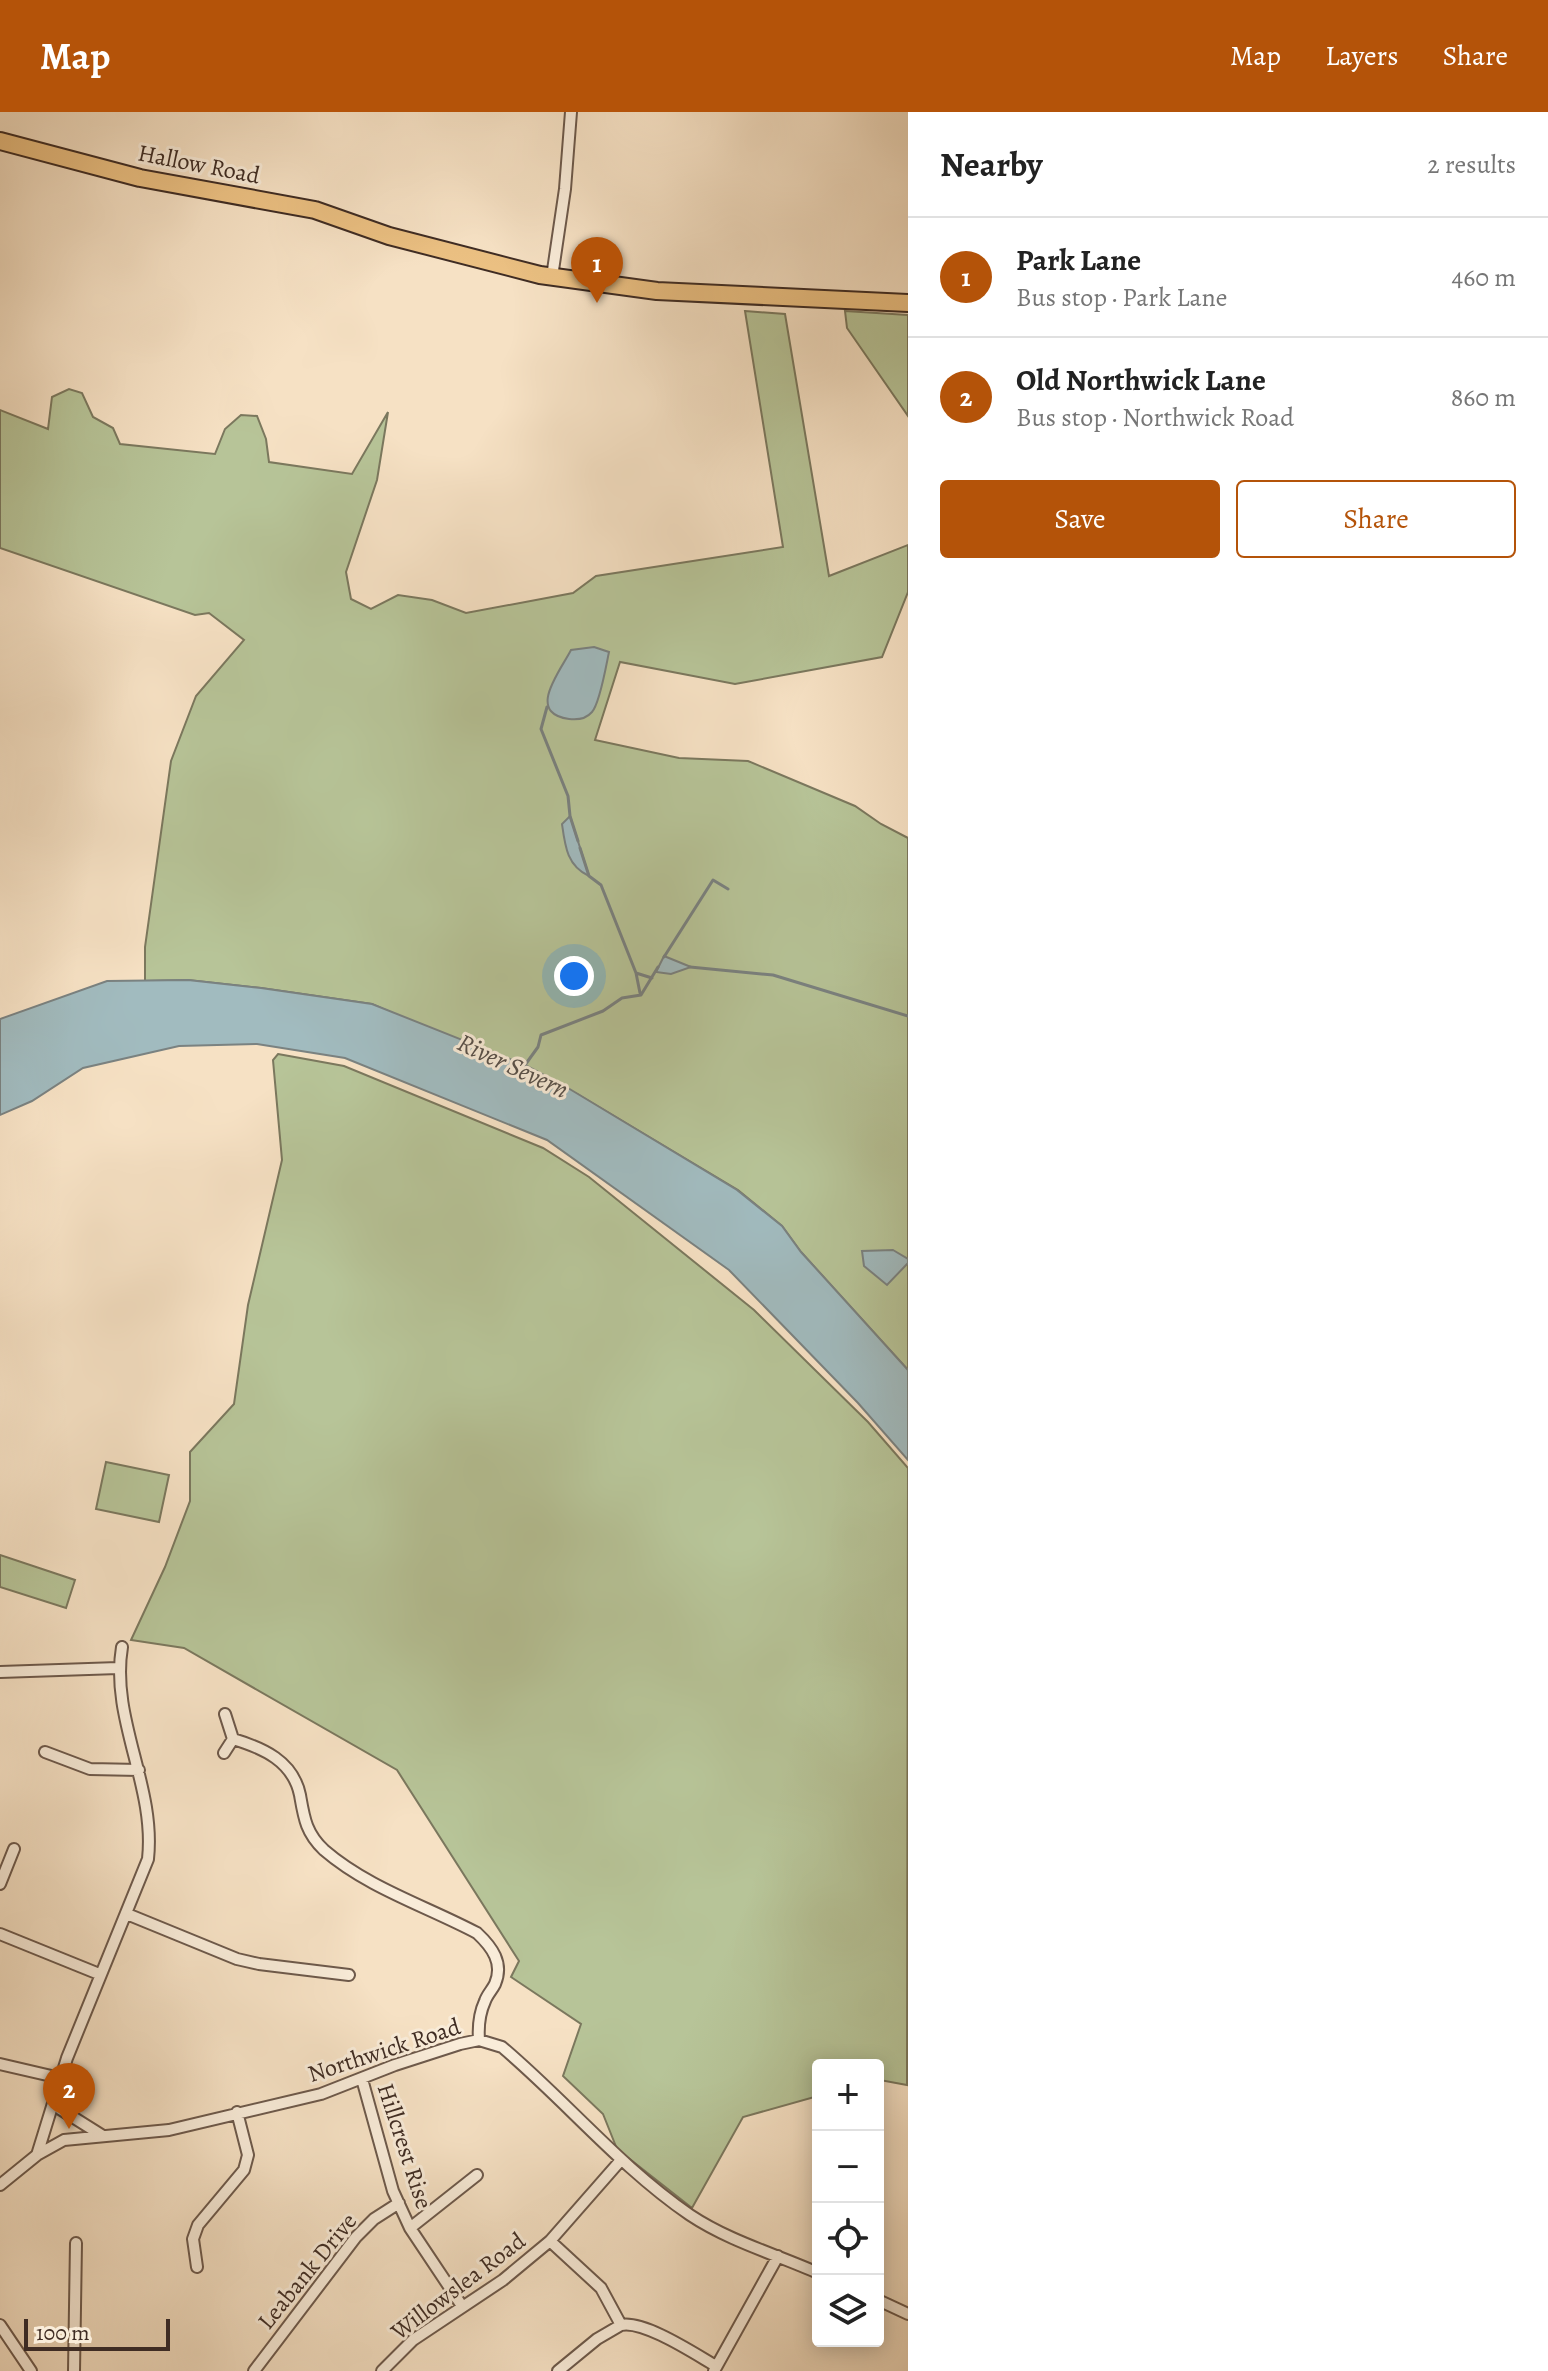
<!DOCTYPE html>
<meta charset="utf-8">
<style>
body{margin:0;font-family:Alegreya,serif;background:#f6f6f6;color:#222}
.controls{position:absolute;right:24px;bottom:24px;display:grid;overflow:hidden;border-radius:8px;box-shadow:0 4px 20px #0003}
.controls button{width:72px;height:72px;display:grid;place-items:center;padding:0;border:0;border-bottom:2px solid #e0e0e0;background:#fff;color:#222;font:40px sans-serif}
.scale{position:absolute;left:24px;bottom:20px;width:146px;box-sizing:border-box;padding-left:8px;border:4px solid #3f2c23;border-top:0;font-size:22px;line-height:28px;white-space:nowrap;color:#3f2c23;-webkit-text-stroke:6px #f9ecd9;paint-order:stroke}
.you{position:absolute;left:574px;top:864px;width:28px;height:28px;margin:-20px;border:6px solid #fff;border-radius:50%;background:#1a73e8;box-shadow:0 0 0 12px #1a73e833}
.badge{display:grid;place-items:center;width:52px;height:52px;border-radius:50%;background:#b45309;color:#fff;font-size:26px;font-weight:700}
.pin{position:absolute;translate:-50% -66px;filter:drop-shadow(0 2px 4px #0008)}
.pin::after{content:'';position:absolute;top:42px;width:28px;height:24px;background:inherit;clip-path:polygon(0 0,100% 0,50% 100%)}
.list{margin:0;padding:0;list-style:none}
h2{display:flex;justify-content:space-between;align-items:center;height:104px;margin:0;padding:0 32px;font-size:34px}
h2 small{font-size:26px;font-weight:400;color:#767676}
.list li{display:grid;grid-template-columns:52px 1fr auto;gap:24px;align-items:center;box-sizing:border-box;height:120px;padding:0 32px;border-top:2px solid #e0e0e0}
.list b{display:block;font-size:30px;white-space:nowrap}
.list p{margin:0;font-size:26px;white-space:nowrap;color:#767676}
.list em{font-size:26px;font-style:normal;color:#767676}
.actions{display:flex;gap:16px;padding:24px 32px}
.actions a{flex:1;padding:18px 0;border:2px solid #b45309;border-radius:8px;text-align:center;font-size:28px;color:#b45309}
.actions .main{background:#b45309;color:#fff}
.icon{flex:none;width:44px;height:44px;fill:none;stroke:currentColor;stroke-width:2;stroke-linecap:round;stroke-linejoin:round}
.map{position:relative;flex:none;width:908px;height:2259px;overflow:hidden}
header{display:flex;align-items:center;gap:48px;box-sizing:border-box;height:112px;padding:0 40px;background:#b45309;color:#fff}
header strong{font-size:38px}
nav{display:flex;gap:44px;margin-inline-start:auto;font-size:28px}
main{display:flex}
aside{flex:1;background:#fff}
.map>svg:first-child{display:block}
.green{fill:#b7c498;stroke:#7b785e;stroke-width:2}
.water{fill:#a1bbbf;stroke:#7a8281;stroke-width:2}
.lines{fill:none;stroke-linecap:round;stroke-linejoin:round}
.stream{stroke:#7a8281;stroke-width:3}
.minor-casing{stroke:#6d594b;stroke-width:14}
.primary-casing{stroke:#3f2c23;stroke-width:20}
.minor{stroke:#f9ecd9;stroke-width:10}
.primary{stroke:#ebc082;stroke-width:16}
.labels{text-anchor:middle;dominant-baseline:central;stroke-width:6;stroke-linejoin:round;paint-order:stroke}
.street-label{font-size:24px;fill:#3f2c23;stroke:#f9ecd9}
.water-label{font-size:26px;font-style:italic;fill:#58504a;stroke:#f9ecd9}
</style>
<header>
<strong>Map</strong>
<nav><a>Map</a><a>Layers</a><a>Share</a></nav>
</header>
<main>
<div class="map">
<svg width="908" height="2259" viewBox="0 0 908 2259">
<rect width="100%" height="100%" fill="#f6e1c4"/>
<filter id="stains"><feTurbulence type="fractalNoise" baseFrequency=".0025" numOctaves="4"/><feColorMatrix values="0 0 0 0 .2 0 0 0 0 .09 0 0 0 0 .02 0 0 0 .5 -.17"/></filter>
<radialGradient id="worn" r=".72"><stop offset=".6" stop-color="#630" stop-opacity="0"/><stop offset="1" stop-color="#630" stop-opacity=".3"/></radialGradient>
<path class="green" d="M 745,199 L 785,202 L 829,464 L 908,433 L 908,480 L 882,545 L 735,572 L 620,550 L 595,628 L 679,646 L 748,649 L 855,694 L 881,712 L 908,726 L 908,1258 L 801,1140 L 782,1114 L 738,1078 L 577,982 L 372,892 L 261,876 L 188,868 L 145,869 L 145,835 L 171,649 L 196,584 L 244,528 L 209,501 L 195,503 L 0,436 L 0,298 L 48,317 L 52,285 L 69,277 L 82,281 L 93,305 L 113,316 L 120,332 L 215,342 L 225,317 L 241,303 L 257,304 L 266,327 L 269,350 L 352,362 L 388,300 L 377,368 L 346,460 L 351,487 L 371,497 L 398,483 L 432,488 L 466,501 L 573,481 L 596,464 L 783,435 Z
M 845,199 L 908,203 L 908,304 L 847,216 Z
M 278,942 L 344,954 L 543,1036 L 589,1065 L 754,1198 L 868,1310 L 908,1356 L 907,1973 L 880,1968 L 878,1970 L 878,1953 L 818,1953 L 818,1984 L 743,2005 L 692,2096 L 617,2037 L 603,2002 L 563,1964 L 581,1912 L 511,1865 L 519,1849 L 397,1658 L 184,1536 L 131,1528 L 165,1455 L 190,1389 L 190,1340 L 234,1292 L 248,1193 L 282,1048 L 273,948 Z
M 106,1350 L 169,1363 L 159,1410 L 96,1397 Z
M 0,1443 L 75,1468 L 66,1496 L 0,1475 Z"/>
<path class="water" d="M 594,535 L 609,540 C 606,554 600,591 592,600 C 586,607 577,608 569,607 C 526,601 559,561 571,538 Z
M 570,704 L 589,764 C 567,754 565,734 562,712 Z
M 664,844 L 691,855 L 671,862 L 656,860 Z
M 188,868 L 261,876 L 372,892 L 525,953 L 563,973 L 737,1078 L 782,1114 L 801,1140 L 908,1258 L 908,1348 L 858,1291 L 729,1158 L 547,1028 L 345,946 L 257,932 L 179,934 L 83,956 L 32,989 L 0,1003 L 0,907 L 107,869 Z
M 893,1138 L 908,1147 L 908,1151 L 887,1173 L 864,1154 L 862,1139 Z"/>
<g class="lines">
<path class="stream" d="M 547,595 L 541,617 L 568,684 L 570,704 L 578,729
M 580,736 L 589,764 L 601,773 L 636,861 L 652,866
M 664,845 L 713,768 L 728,777
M 690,855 L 773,863 L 908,904
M 636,861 L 640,881
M 525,953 L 538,935 L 541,923 L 603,899 L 622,886 L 641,883 L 658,855"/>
<defs>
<path id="minor" d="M 552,165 L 565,77 L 571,0
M 0,1560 L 118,1556
M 233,1627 C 263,1636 293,1649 300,1683 C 304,1706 306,1721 324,1738 C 368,1776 426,1794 477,1821 C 492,1835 504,1851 495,1872 C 492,1878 487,1883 485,1889 C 479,1902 478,1914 479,1928
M 45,1640 L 90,1657 L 139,1658
M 224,1641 L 233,1627 L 225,1602
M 0,1772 L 14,1737
M 127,1802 L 237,1847 L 259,1852 L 349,1863
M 0,1822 L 99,1862
M 0,1952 L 60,1966
M 362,1967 L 393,2079 L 410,2116 L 462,2194
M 55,1985 L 60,1997 L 103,2024
M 37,2043 L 67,1946 L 148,1747 C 156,1674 110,1607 122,1535
M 0,2073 L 37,2043 L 64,2028 L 169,2018 L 321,1982 L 395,1953 L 460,1932 L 479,1928 L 502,1935 C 566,1989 620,2055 690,2103 C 729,2129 775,2142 818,2161
M 410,2116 L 477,2063
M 550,2129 L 601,2176 L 621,2213
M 197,2155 L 193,2127 L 198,2113 L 244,2058 L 248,2043 L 237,2000
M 878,2188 L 908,2202
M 0,2213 L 31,2259
M 621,2213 C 644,2208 695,2242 716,2254
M 74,2259 L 76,2131
M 254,2259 L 356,2125 L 374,2107 L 399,2091
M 382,2259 L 413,2228 L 503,2168 L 550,2129 L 621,2048
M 558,2259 L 597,2227 L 621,2213
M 714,2259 L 778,2144"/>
<path id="primary" d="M 0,29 L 140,66 L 315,98 L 389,124 L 540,163 L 657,179 L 908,191"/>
</defs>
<use href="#minor" class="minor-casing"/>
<use href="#primary" class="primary-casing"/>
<use href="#minor" class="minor"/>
<use href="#primary" class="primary"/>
</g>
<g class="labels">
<g class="street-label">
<text transform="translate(199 52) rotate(11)">Hallow Road</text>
<text transform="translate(384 1938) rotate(-18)">Northwick Road</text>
<text transform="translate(405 2034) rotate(72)">Hillcrest Rise</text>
<text transform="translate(307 2159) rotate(-51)">Leabank Drive</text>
<text transform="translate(458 2174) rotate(-37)">Willowslea Road</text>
</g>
<g class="water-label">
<text transform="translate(513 954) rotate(25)">River Severn</text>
</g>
</g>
<rect width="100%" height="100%" filter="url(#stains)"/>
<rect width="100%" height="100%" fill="url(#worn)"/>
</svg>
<div class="controls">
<button>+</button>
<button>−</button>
<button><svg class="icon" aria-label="locate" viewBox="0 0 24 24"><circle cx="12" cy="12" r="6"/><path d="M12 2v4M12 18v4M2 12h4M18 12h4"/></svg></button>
<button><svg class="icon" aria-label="layers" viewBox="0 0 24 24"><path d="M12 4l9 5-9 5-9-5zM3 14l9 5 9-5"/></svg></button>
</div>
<div class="scale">100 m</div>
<div class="you"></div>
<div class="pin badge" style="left:597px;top:191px">1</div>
<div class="pin badge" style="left:69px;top:2017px">2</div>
</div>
<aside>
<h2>Nearby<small>2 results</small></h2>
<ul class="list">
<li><span class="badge">1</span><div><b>Park Lane</b><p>Bus stop · Park Lane</p></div><em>460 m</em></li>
<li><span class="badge">2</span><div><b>Old Northwick Lane</b><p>Bus stop · Northwick Road</p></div><em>860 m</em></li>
</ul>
<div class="actions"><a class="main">Save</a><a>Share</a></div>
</aside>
</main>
